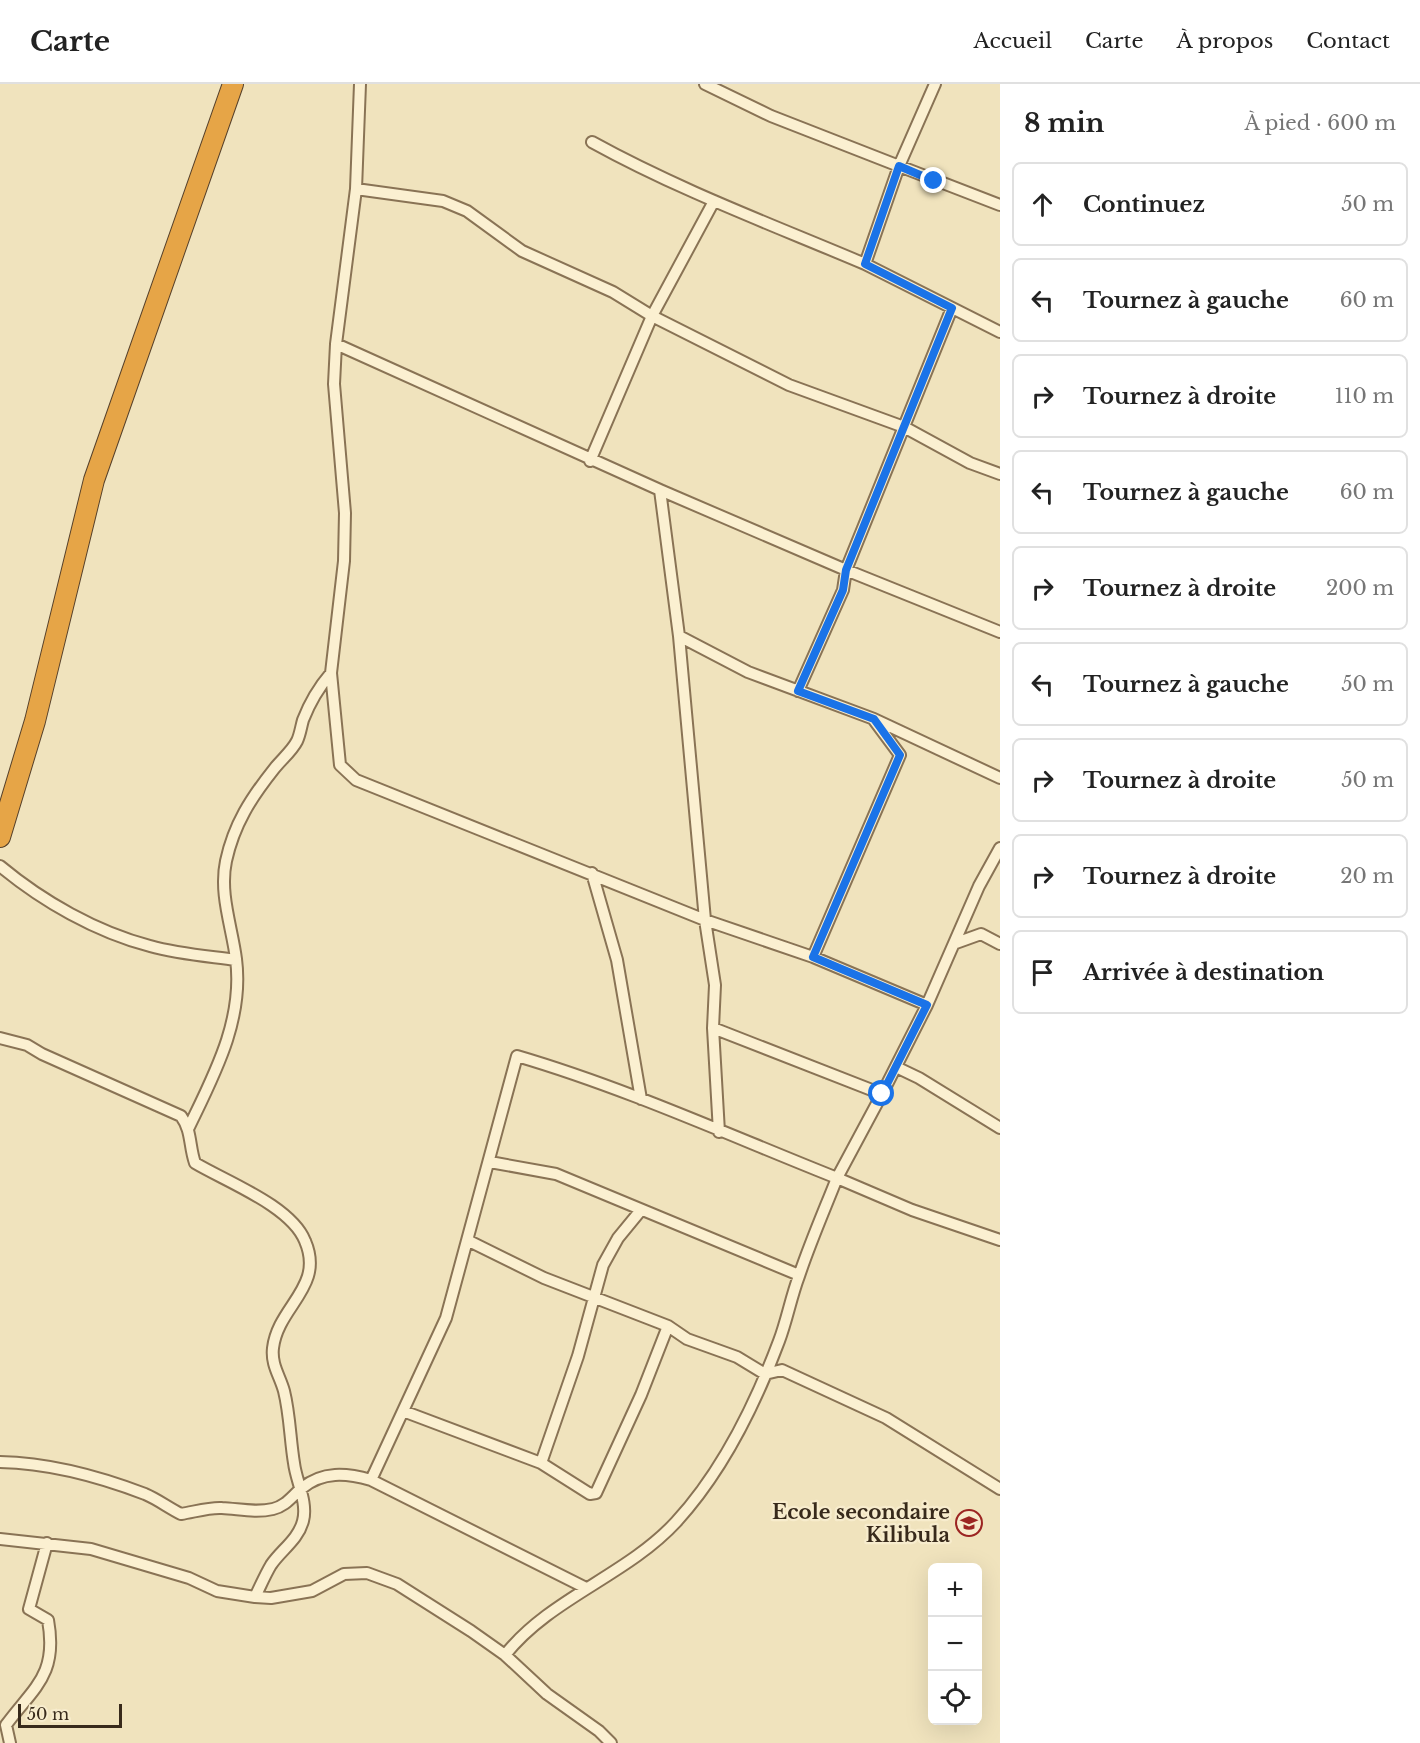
<!DOCTYPE html>
<html lang="fr">
<meta charset="utf-8">
<style>
body{margin:0;font-family:"Libre Baskerville",serif;background:#f6f6f6;color:#222}
.controls{position:absolute;right:18px;bottom:18px;display:grid;overflow:hidden;border-radius:9px;box-shadow:0 6px 24px #0002}
.controls button{width:54px;height:54px;display:grid;place-items:center;padding:0;border:0;border-bottom:2px solid #e0e0e0;background:#fff;color:#222;font:30px sans-serif}
.scale{position:absolute;left:18px;bottom:15px;width:104px;box-sizing:border-box;padding-left:6px;border:3px solid #382a1b;border-top:0;font-size:16px;line-height:21px;white-space:nowrap;color:#382a1b;-webkit-text-stroke:4px #f7eccd;paint-order:stroke}
.stop{position:absolute;width:18px;height:18px;margin:-14px;border:4px solid #1a73e8;border-radius:50%;background:#fff}
.stop.end{background:#1a73e8;border-color:#fff;box-shadow:0 2px 6px #0008}
.list{margin:0;padding:0;list-style:none}
h2{display:flex;justify-content:space-between;align-items:center;height:78px;margin:0;padding:0 24px;font-size:26px}
h2 small{font-size:20px;font-weight:400;color:#767676}
.list li{display:grid;grid-template-columns:39px 1fr auto;gap:18px;align-items:center;box-sizing:border-box;height:84px;margin:0 12px 12px;padding:0 12px;border:2px solid #e0e0e0;border-radius:9px}
.list b{display:block;font-size:22px;white-space:nowrap}
.list em{font-size:20px;font-style:normal;color:#767676}
.icon{flex:none;width:33px;height:33px;fill:none;stroke:currentColor;stroke-width:2;stroke-linecap:round;stroke-linejoin:round}
.map{position:relative;flex:none;width:1000px;height:1659px;overflow:hidden}
header{display:flex;align-items:center;gap:36px;box-sizing:border-box;height:84px;padding:0 30px;background:#fff;border-bottom:2px solid #e0e0e0}
header strong{font-size:28px}
nav{display:flex;gap:33px;margin-inline-start:auto;font-size:21px}
main{display:flex}
aside{flex:1;background:#fff}
.map>svg:first-child{display:block}
.lines{fill:none;stroke-linecap:round;stroke-linejoin:round}
.street-casing{stroke:#897355;stroke-width:14}
.highway-casing{stroke:#56402a;stroke-width:22}
.street{stroke:#fbf0d1;stroke-width:10}
.highway{stroke:#e6a547;stroke-width:20}
.route{stroke:#1a73e8;stroke-width:8}
.labels{text-anchor:middle;dominant-baseline:central;stroke-width:4.5;stroke-linejoin:round;paint-order:stroke}
.poi-label{font-size:20px;font-weight:bold;fill:#382a1b;stroke:#f7eccd;text-anchor:end}
</style>
<header>
<strong>Carte</strong>
<nav><a>Accueil</a><a>Carte</a><a>À propos</a><a>Contact</a></nav>
</header>
<main>
<div class="map">
<svg width="1000" height="1659" viewBox="0 0 1000 1659">
<rect width="100%" height="100%" fill="#f0e3bd"/>
<g class="lines">
<defs>
<path id="street" d="M 705,0 L 771,32 L 899,82 L 935,0
M 592,58 C 679,106 773,141 865,180 L 899,82 L 1000,121
M 356,105 L 443,117 L 467,127 L 522,167 L 613,208 L 652,232 L 590,377
M 714,117 L 652,232 L 789,301 L 904,343 L 970,379 L 1000,390
M 865,180 L 1000,248
M 336,260 L 356,105 L 360,0
M 660,406 L 846,486 L 1000,548
M 679,552 L 748,588 L 874,635 L 1000,694
M 798,607 L 843,506 L 846,486 L 952,224
M 0,782 C 42,817 96,848 150,862 C 178,870 207,872 236,876
M 592,789 L 617,876 L 641,1015
M 956,859 L 981,850 L 1000,860
M 813,873 L 900,671 L 874,636
M 713,944 L 882,1010 L 927,921 L 979,802 L 1000,764
M 0,954 L 27,961 L 42,970 L 181,1032 C 192,1047 189,1062 195,1079 C 227,1098 291,1122 305,1157 C 325,1203 278,1222 273,1264 C 271,1281 280,1292 284,1307 C 290,1331 290,1355 294,1379 C 296,1397 308,1418 303,1437 C 298,1456 281,1466 271,1481 C 265,1491 260,1503 255,1513
M 896,983 L 919,994 L 1000,1044
M 189,1043 C 214,991 244,936 236,875 C 232,843 219,810 226,777 C 234,740 251,714 274,685 C 281,676 292,667 297,657 C 300,651 301,643 303,636 C 310,618 319,603 331,589
M 719,1048 L 713,944 L 715,901 L 705,836 L 679,552 L 660,406 L 336,260 L 334,300 L 345,429 L 344,477 L 331,589 L 340,681 L 356,696 L 705,836 L 813,873 L 927,921
M 490,1078 L 556,1090 L 799,1191
M 469,1157 L 544,1194 L 668,1242 L 687,1255 L 737,1273 L 765,1290 L 782,1286 L 886,1334 L 1000,1405
M 403,1327 L 541,1379 L 578,1272 L 603,1181 L 618,1154 L 641,1126
M 0,1378 C 50,1379 98,1392 145,1410 C 157,1415 169,1424 181,1430 C 194,1428 210,1423 222,1424 C 240,1425 255,1429 273,1425 C 286,1422 292,1412 302,1404 C 323,1387 346,1389 371,1396 L 586,1504
M 541,1379 L 590,1410 L 596,1409 L 641,1311 L 668,1242
M 371,1396 L 446,1234 L 517,972 C 626,1004 731,1052 837,1094 L 882,1010
M 0,1455 L 91,1465 L 189,1494 L 217,1507 L 255,1513 L 271,1514 L 312,1507 L 344,1490 L 367,1489 L 397,1500 L 471,1547 L 505,1571 L 547,1610 L 599,1647 L 611,1659
M 505,1571 C 550,1514 626,1492 676,1438 C 723,1387 755,1321 779,1257 C 787,1236 791,1213 799,1192 C 810,1159 824,1127 837,1094 L 912,1126 L 1000,1156
M 10,1659 L 6,1641 C 34,1603 58,1591 48,1536 L 29,1525 L 47,1459"/>
<path id="highway" d="M 0,753 L 35,637 L 94,396 L 233,0"/>
</defs>
<use href="#street" class="street-casing"/>
<use href="#highway" class="highway-casing"/>
<use href="#street" class="street"/>
<use href="#highway" class="highway"/>
</g>
<g class="lines">
<path class="route" d="M 882,1010 L 927,921 L 813,873 L 900,671 L 874,635 L 798,607 L 843,506 L 846,486 L 952,224 L 865,180 L 899,82 L 934,97"/>
</g>
<defs>
<symbol id="school-ring" viewBox="-11 -11 22 22"><circle r="9.5" fill="#f7eccd" stroke="#9c2522" stroke-width="1.5"/><path d="M0-5L7-2L0 1L-7-2ZM-4 1L0 2.5L4 1V4Q0 6-4 4Z" fill="#9c2522"/></symbol>
</defs>
<g fill-rule="evenodd">
<use href="#school-ring" x="954" y="1424" width="30" height="30"/>
</g>
<g class="labels">
<g class="poi-label">
<text x="950" y="1428">Ecole secondaire<tspan x="950" dy="23">Kilibula</tspan></text>
</g>
</g>
</svg>
<div class="controls">
<button>+</button>
<button>−</button>
<button><svg class="icon" aria-label="locate" viewBox="0 0 24 24"><circle cx="12" cy="12" r="6"/><path d="M12 2v4M12 18v4M2 12h4M18 12h4"/></svg></button>
</div>
<div class="scale">50 m</div>
<div class="stop" style="left:882px;top:1010px"></div>
<div class="stop end" style="left:934px;top:97px"></div>
</div>
<aside>
<h2>8 min<small>À pied · 600 m</small></h2>
<ul class="list">
<li><svg class="icon" aria-label="ahead" viewBox="0 0 24 24"><path d="M12 20V5M6 11l6-6 6 6"/></svg><div><b>Continuez</b></div><em>50 m</em></li>
<li><svg class="icon" aria-label="left" viewBox="0 0 24 24"><path d="M17 20v-9H6M10 6l-5 5 5 5"/></svg><div><b>Tournez à gauche</b></div><em>60 m</em></li>
<li><svg class="icon" aria-label="right" viewBox="0 0 24 24"><path d="M7 20v-9h11M14 6l5 5-5 5"/></svg><div><b>Tournez à droite</b></div><em>110 m</em></li>
<li><svg class="icon" aria-label="left" viewBox="0 0 24 24"><path d="M17 20v-9H6M10 6l-5 5 5 5"/></svg><div><b>Tournez à gauche</b></div><em>60 m</em></li>
<li><svg class="icon" aria-label="right" viewBox="0 0 24 24"><path d="M7 20v-9h11M14 6l5 5-5 5"/></svg><div><b>Tournez à droite</b></div><em>200 m</em></li>
<li><svg class="icon" aria-label="left" viewBox="0 0 24 24"><path d="M17 20v-9H6M10 6l-5 5 5 5"/></svg><div><b>Tournez à gauche</b></div><em>50 m</em></li>
<li><svg class="icon" aria-label="right" viewBox="0 0 24 24"><path d="M7 20v-9h11M14 6l5 5-5 5"/></svg><div><b>Tournez à droite</b></div><em>50 m</em></li>
<li><svg class="icon" aria-label="right" viewBox="0 0 24 24"><path d="M7 20v-9h11M14 6l5 5-5 5"/></svg><div><b>Tournez à droite</b></div><em>20 m</em></li>
<li><svg class="icon" aria-label="arrive" viewBox="0 0 24 24"><path d="M6 21V4h12l-3 4 3 4H6"/></svg><div><b>Arrivée à destination</b></div></li>
</ul>
</aside>
</main>
